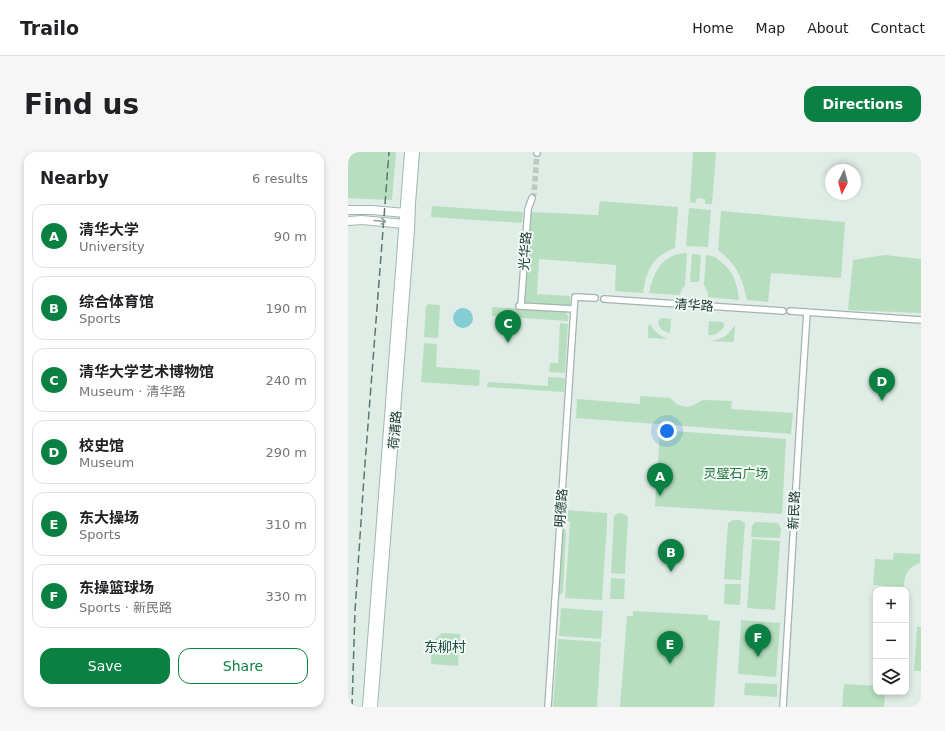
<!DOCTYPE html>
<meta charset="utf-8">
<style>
body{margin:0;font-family:"DejaVu Sans","Noto Sans SC",sans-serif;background:#f6f6f6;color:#202124}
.controls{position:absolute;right:12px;bottom:12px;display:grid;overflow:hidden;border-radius:8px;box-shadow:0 2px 6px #0003}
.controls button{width:36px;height:36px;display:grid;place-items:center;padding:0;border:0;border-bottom:1px solid #e0e0e0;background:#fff;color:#202124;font:20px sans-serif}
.compass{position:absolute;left:477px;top:12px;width:36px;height:36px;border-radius:50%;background:#fff;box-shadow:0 2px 6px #0003;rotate:186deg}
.you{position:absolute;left:319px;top:279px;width:14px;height:14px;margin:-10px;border:3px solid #fff;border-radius:50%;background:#1a73e8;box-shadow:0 0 0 6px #1a73e833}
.badge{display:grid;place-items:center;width:26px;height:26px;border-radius:50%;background:#0b8043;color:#fff;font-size:13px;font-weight:700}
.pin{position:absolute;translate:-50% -33px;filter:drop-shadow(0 1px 2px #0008)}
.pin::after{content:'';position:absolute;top:21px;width:14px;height:12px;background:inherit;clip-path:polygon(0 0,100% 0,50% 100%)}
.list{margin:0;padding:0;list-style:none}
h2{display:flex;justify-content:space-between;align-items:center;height:52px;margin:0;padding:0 16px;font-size:17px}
h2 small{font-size:13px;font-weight:400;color:#757577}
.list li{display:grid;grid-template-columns:26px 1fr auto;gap:12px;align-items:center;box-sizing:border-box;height:64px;margin:0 8px 8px;padding:0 8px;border:1px solid #e0e0e0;border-radius:12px}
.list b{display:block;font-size:15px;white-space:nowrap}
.list p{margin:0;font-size:13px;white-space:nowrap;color:#757577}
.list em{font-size:13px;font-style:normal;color:#757577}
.actions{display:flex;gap:8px;padding:12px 16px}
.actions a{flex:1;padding:9px 0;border:1px solid #0b8043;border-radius:12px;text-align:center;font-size:14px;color:#0b8043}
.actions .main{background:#0b8043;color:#fff}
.icon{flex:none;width:22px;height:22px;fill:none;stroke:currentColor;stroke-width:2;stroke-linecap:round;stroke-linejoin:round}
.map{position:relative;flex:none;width:573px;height:555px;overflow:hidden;border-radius:12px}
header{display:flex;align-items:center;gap:24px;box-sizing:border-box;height:56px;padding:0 20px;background:#fff;border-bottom:1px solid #e0e0e0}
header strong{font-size:19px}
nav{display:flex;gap:22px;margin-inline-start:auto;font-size:14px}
.intro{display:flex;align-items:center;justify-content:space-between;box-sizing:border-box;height:96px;padding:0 24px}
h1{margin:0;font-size:28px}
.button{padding:10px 18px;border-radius:12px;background:#0b8043;color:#fff;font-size:14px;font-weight:700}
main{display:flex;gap:24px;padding:0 24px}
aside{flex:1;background:#fff;border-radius:12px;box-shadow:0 2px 6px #0003}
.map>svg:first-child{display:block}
.green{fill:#b7debf}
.water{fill:#84cdd4}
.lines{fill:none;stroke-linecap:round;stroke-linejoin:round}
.minor-tunnel{stroke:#bac9c2;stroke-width:5.5;stroke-dasharray:5.5 3;stroke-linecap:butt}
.minor-casing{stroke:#a3b4ad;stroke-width:8}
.secondary-casing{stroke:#9eb8ad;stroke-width:10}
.minor{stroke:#fff;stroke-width:5.5}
.secondary{stroke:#fff;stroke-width:8}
.rail{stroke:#5a796e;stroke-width:1.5;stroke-dasharray:8 4;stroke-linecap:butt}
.oneway{stroke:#909e99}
.labels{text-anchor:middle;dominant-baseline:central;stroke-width:4;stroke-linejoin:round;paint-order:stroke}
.street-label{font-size:13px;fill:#203d33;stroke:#f0f8f4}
.park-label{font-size:13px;fill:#287641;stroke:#f0f8f4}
.neighbourhood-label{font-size:14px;fill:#1b503f;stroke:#f0f8f4}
</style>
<header>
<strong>Trailo</strong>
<nav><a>Home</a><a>Map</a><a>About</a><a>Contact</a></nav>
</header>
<div class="intro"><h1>Find us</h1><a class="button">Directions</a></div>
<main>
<aside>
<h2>Nearby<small>6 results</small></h2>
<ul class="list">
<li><span class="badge">A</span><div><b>清华大学</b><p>University</p></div><em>90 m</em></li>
<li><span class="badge">B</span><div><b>综合体育馆</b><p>Sports</p></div><em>190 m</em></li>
<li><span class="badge">C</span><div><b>清华大学艺术博物馆</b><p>Museum · 清华路</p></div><em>240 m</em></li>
<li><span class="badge">D</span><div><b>校史馆</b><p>Museum</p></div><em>290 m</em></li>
<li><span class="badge">E</span><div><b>东大操场</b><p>Sports</p></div><em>310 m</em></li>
<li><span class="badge">F</span><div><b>东操篮球场</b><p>Sports · 新民路</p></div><em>330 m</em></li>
</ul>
<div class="actions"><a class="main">Save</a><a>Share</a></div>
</aside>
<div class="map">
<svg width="573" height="555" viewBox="0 0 573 555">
<rect width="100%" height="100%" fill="#e0ece6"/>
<path class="green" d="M 0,0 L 48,0 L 44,48 L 0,46 Z
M 345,0 L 368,0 L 364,52 L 357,52 L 357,47 L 349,46 L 348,51 L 342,50 Z
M 252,49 L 330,55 L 327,96 C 305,104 298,118 295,141 L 267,139 L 268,113 L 191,107 L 189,142 L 222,144 L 222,155 L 176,152 L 182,60 L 250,63 Z
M 84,54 L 175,60 L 174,71 L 83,65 Z
M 341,56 L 363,58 L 360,95 L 338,94 Z
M 373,59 L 497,70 L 493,126 L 423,121 L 420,150 L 399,148 C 394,125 389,113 370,98 Z
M 339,101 L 337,133 L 333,139 L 332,143 L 301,141 C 306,119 314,102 339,101 Z
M 344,102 L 353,103 L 351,130 L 342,130 Z
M 358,103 C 361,104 365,104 367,105 C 369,106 370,108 372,109 C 386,120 389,131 391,148 L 360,145 L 360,140 L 356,133 Z
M 537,103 L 573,107 L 573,161 L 500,158 L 505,108 Z
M 80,152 L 92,153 L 90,186 L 76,185 L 78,155 Z
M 144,155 L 217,159 L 220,164 L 220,169 L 144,164 Z
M 313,166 L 323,167 L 322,181 C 316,180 311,177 310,170 Z
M 361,169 L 374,170 L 376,171 L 376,175 C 372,180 367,184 360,183 Z
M 212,171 L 220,172 L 217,221 L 201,220 L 202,211 L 210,211 Z
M 302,172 C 307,180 311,183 319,187 L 300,186 L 300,174 Z
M 387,173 L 386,189 L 384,190 L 362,189 C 376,187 379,184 387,173 Z
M 76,191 L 89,192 L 88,215 L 132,218 L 131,234 L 73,230 Z
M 200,225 L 217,226 L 216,240 L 139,235 L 140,230 L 200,234 Z
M 292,244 L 322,246 L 330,253 L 339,255 L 346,253 L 355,248 L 384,249 L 383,257 L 445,261 L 443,282 L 228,266 L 229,247 L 292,252 Z
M 312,278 L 438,287 L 434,362 L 307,354 Z
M 218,358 L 259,361 L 259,372 L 245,371 L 259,372 L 254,448 L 217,446 L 222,370 L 221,370 L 217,364 Z
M 271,361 L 276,362 L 280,365 L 277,422 L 263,421 L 266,364 Z
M 214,367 L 218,381 L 215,440 L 209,446 Z
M 385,368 L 392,368 L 397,371 L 393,428 L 376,427 L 380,371 Z
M 407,370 L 430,371 L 433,376 L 432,386 L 403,385 L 404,374 Z
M 404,387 L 432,389 L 427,458 L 399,456 Z
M 546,401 L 572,402 L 572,411 C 560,415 556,423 556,435 L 525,433 L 527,407 L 545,408 Z
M 263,426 L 277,427 L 276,447 L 262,447 Z
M 377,432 L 393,432 L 392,453 L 376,452 Z
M 213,456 L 255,459 L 253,487 L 211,484 Z
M 285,459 L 360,463 L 360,468 L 372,469 L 366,555 L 272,555 L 279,464 L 285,464 Z
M 393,468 L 432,471 L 428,525 L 390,522 Z
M 569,475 L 573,475 L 573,519 L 566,519 Z
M 94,481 L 112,482 L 110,514 L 83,512 L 84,490 Z
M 210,487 L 253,490 L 249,555 L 205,555 Z
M 397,531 L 429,532 L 429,545 L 396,543 Z
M 496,532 L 528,534 L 528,540 L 537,540 L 536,555 L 494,555 Z"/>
<path class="water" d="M105 166a10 10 0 1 1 20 0a10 10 0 1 1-20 0Z"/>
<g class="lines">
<path class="minor-tunnel" d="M 184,46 L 186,42 L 189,1"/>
<defs>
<path id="minor" d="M 189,1 L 189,0
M 256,147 L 435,159
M 171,154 L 226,157 L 227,145 L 247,146
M 173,154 L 180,57 L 184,46
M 442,159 L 573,168
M 200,555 L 226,157
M 435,555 L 452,268 L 459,160"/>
<path id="secondary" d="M 0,58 L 24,58 L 57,61 L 59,63
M 0,69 L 14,68 L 56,72 L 60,69
M 19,555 L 61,0
M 25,555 L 62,78 L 63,51 L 67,0"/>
</defs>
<use href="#minor" class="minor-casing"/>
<use href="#secondary" class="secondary-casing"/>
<use href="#minor" class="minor"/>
<use href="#secondary" class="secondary"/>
<path class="rail" d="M 4,555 L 7,459 L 16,325 L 41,0"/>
</g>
<defs><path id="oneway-shaft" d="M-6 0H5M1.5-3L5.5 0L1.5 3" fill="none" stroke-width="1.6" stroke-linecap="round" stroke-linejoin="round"/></defs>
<use class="oneway" href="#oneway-shaft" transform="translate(32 69) rotate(5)"/>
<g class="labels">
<g class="street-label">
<text transform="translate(177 99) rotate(-86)">光华路</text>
<text transform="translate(346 153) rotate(4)">清华路</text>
<text transform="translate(47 278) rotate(-85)">荷清路</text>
<text transform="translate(213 356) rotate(-86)">明德路</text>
<text transform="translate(446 358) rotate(-87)">新民路</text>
</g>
<g class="park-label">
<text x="388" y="321">灵璧石广场</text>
</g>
<g class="neighbourhood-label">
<text x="97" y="495">东柳村</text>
</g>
</g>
</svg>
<div class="controls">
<button>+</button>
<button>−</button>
<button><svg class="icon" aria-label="layers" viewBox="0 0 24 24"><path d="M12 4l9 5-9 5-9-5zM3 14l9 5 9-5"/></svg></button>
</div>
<svg class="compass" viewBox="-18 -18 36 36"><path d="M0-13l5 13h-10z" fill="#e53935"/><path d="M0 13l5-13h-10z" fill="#757577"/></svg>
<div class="you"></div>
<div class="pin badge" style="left:312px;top:344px">A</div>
<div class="pin badge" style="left:323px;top:420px">B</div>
<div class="pin badge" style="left:160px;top:191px">C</div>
<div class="pin badge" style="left:534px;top:249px">D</div>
<div class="pin badge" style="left:322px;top:512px">E</div>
<div class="pin badge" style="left:410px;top:505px">F</div>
</div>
</main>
